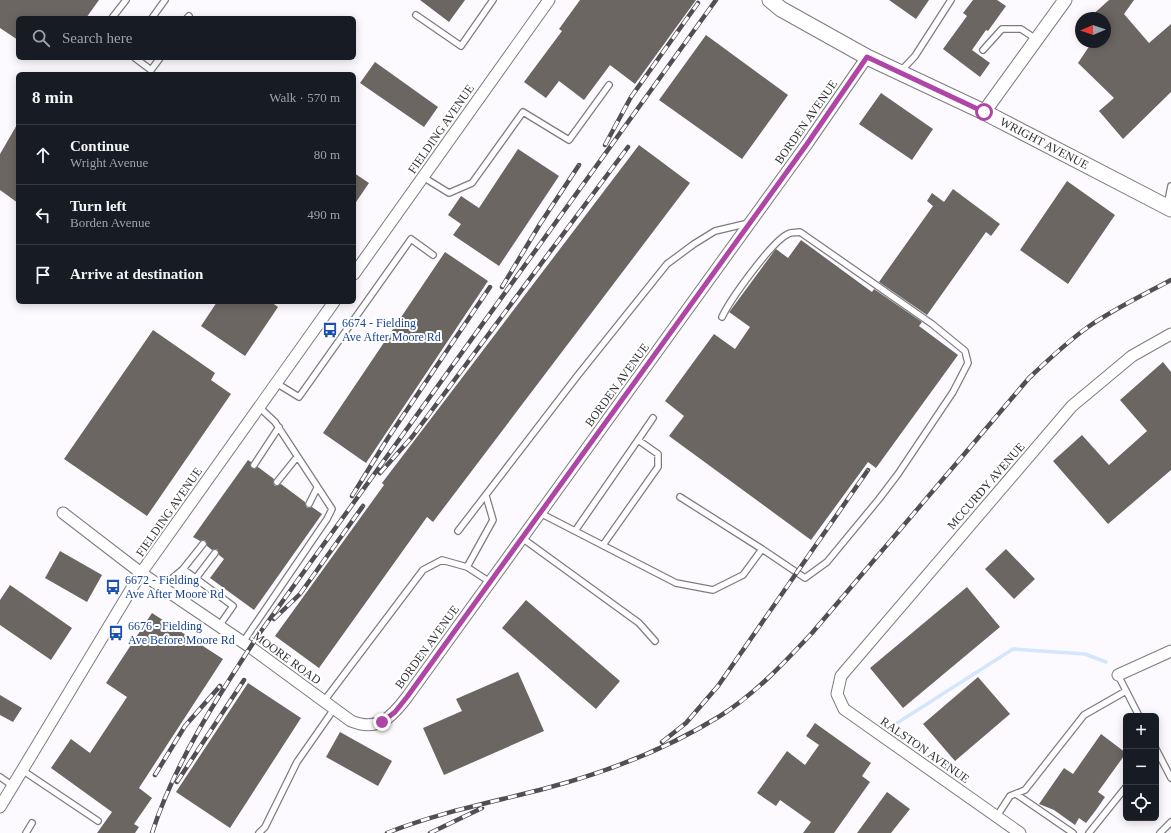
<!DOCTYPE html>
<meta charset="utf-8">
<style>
body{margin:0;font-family:"Times New Roman",serif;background:#20242c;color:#f1f3f6}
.controls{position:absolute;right:12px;bottom:12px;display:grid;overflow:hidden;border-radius:6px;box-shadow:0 2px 10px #0003}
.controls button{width:36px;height:36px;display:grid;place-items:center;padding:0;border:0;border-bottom:1px solid #363941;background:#171b24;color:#f1f3f6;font:20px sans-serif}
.compass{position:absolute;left:1075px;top:12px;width:36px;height:36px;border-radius:50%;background:#171b24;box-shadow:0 2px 10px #0003;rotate:268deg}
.stop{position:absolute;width:12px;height:12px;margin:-9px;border:3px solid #ae45a7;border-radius:50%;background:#fff}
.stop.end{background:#ae45a7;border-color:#fff;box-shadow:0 1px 4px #0008}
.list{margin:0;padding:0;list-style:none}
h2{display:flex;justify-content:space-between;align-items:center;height:52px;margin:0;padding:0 16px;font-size:17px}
h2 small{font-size:13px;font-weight:400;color:#9ea1a6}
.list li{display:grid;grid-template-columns:26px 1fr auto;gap:12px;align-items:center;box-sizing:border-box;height:60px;padding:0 16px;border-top:1px solid #363941}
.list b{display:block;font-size:15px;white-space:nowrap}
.list p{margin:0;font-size:13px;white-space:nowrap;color:#9ea1a6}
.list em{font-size:13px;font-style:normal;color:#9ea1a6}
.icon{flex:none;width:22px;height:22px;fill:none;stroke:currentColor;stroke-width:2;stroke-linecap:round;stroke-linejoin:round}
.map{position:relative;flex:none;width:1171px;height:833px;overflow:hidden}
.search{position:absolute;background:#171b24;box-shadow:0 2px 10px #0003;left:16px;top:16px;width:340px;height:44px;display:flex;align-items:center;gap:10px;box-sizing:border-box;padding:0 14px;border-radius:6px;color:#9ea1a6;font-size:15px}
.panel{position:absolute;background:#171b24;box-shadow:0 2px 10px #0003;left:16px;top:72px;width:340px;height:232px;border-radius:6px}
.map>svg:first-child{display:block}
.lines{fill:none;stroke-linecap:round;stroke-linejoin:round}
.stream{stroke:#d3e6fd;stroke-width:3.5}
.building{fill:#6c6662}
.service-casing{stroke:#7e7c82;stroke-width:8}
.minor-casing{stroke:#7e7c82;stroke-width:13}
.tertiary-casing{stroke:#7e7c82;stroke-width:15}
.secondary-casing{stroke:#7e7c82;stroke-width:17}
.service{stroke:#fff;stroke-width:5.5}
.minor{stroke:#fff;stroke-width:11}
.tertiary{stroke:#fff;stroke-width:13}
.secondary{stroke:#fff;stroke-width:15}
.rail-casing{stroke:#514f53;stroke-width:4.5}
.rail{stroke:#fff;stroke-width:3;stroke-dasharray:9;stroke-linecap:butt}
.route{stroke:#ae45a7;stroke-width:5}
.labels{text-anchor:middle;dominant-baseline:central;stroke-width:4;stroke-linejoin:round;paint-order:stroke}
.street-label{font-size:12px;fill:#313033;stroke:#fff}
.transit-label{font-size:12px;fill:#164399;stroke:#fff;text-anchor:start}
</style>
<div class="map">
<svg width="1171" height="833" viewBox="0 0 1171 833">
<rect width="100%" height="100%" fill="#fcfaff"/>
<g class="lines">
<path class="stream" d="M 894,725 L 1013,649 L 1085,654 L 1106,662"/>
</g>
<path class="building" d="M 0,0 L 99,0 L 86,18 L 18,18 L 18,40 L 0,28 Z
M 420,0 L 465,0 L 449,22 Z
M 580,0 L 696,0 L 635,84 L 610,65 L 584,100 L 559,81 L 546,98 L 524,82 L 562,31 L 559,29 Z
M 889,0 L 929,0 L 916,19 Z
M 973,0 L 997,0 L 1006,6 L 988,31 L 986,30 L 972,50 L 990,63 L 980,77 L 943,49 L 967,16 L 963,13 Z
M 1109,0 L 1134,0 L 1124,14 L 1149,43 L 1171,24 L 1171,92 L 1123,139 L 1099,111 L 1114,98 L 1078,63 L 1092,42 L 1105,42 L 1105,18 L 1089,18 Z
M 706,35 L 788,95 L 742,159 L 659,100 Z
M 375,62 L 438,107 L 424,127 L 360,83 Z
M 881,93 L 933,129 L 912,160 L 859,124 Z
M 18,123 L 18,203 L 0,190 L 0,154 Z
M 639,145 L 690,183 L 433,522 L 427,517 L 319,668 L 275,636 L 384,485 L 382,483 Z
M 518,149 L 559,176 L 499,266 L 453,235 L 461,224 L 448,215 L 461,196 L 479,208 Z
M 354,173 L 369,183 L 354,205 Z
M 1067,181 L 1115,215 L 1068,284 L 1020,250 Z
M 953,189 L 1000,224 L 991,236 L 986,232 L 927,315 L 879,282 L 933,206 L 927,201 L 932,193 L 944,202 Z
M 801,240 L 872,292 L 874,289 L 922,322 L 919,326 L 958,355 L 876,468 L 868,462 L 811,540 L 669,436 L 684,416 L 665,401 L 714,334 L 735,349 L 750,327 L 729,312 L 730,311 L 775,250 L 776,249 L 788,258 Z
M 445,252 L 488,281 L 366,463 L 323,433 Z
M 217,302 L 271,302 L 278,307 L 245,356 L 201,326 Z
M 153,330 L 215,373 L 211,380 L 231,394 L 147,516 L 64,459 Z
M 1163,362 L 1171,372 L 1171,470 L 1108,524 L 1053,461 L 1082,435 L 1109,465 L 1147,431 L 1120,400 Z
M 248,460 L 251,462 L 251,468 L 258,467 L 274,479 L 273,483 L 275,486 L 281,484 L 305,502 L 307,508 L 312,507 L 322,514 L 254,610 L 210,578 L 224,559 L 219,555 L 217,549 L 212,550 L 207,546 L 205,540 L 200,541 L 193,537 Z
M 1006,549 L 1035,579 L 1014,599 L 985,569 Z
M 60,551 L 102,575 L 87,602 L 45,578 Z
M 10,585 L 72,628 L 51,660 L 0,625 L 0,600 Z
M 967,587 L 1000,627 L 903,708 L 870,668 Z
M 526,600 L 620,681 L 596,709 L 502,628 Z
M 152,613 L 223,659 L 139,788 L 152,798 L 134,824 L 139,827 L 135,833 L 97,833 L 112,812 L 51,768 L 71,739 L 90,753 L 127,697 L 106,683 Z
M 518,672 L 544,731 L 444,775 L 423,728 L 462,711 L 456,699 Z
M 978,677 L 1010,714 L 955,761 L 923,724 Z
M 248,683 L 301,718 L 230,828 L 176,792 Z
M 0,695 L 22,708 L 13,722 L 0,715 Z
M 815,723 L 871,763 L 862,776 L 870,782 L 834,833 L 803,833 L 811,822 L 780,800 L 776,806 L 757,793 L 787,751 L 805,765 L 819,745 L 806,736 Z
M 340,732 L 392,761 L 378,786 L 326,757 Z
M 1101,734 L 1126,753 L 1098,792 L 1105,797 L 1096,810 L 1086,823 L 1079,818 L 1075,825 L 1054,810 L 1039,804 L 1064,768 L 1073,774 Z
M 887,792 L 910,809 L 891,833 L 857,833 Z"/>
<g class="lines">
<defs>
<path id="service" d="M 416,15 L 461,46 L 493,0
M 112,18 L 126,0
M 152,18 L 165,0
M 187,18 L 189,16
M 983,50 L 1002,29 L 1021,29 L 1036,39
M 135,58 L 151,70 L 160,58
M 900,72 L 915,56 L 951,0
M 423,177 L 449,193 L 472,183 L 523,112 L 569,140 L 609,85
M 1167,206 L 1171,186
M 276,383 L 299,397 L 411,239 L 433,255
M 638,440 L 653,418
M 254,465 L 279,427
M 277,482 L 297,457
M 680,497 L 762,549
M 309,504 L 317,488
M 540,513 L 676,583 L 713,590 L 743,575 L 762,549 L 805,578 L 827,562 L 879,499 L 898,474 L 953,392 L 968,363 L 965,351 L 932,324 L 800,232 C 796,233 791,232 788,234 C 772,241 730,300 722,317
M 458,531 L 578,375 L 667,264 L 694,244 L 715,231 L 749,223
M 575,531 L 638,440 L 658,454 L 658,467 L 603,545
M 522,538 L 639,623 L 655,641
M 467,567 L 493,520 L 486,496
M 183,569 L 203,544
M 196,578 L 215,553
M 162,587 L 183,569 L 233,606 L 219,626
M 243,642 L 327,519 L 332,509 L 275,422 L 259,407
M 1118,675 L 1139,716
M 324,701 L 423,570 L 442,560 L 467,567 L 490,582
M 1156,749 L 1171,778
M 22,770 L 98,821
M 0,777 L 13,786
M 1016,794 L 1073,833
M 997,816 L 1010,796 L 1025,790 L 1084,715 L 1126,691
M 26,833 L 32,823
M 259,833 L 265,827 L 297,762 L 334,709
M 1089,833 L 1126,787
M 1160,833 L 1171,822"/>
<path id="minor" d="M 354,274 L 549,0
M 63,513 L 141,573 L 250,647 L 351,721 C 378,732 391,718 407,697 L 807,144 L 867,57
M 1118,675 L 1171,651
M 0,807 L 141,573 L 334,302
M 1020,833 L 844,709 L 837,694 L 841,676 L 1072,406 L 1132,356 L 1171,334"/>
<path id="tertiary" d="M 984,112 L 1065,0"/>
<g id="secondary">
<path id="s1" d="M 770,0 L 781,9 L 867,57 L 984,112 L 1171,209"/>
</g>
</defs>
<use href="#service" class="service-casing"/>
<use href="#minor" class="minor-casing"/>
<use href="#tertiary" class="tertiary-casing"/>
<use href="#secondary" class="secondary-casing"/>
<use href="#service" class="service"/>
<use href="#minor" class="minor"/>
<use href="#tertiary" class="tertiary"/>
<use href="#secondary" class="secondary"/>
<defs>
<path id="rail" d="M 605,145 L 631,97 L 698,3
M 502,287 L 540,224 L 579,165
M 380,473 L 412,437 L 628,147
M 352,496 L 388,438 L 490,287
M 274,619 L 300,594 L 363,506
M 662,742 L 686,723 L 718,686 L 868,470
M 155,775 L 185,726 L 220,686
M 177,782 L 244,680
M 152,833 C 175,762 218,696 259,634 L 716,0
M 387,833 C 439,812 494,802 547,788 C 607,772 667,749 720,716 C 755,694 784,663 812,633 L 1029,378 C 1048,360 1067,342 1088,327 C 1114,309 1143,295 1171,280
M 430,833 L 482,808"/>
</defs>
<use href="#rail" class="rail-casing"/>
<use href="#rail" class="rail"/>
</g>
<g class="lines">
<path class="route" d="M 382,722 L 395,712 L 407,697 L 807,144 L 867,57 L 984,112"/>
</g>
<defs>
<symbol id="bus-bare" viewBox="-9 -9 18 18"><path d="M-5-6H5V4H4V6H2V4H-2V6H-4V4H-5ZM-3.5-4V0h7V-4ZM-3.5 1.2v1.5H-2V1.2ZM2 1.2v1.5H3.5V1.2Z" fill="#1a4fb4" stroke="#fff" stroke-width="2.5" paint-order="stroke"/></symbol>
</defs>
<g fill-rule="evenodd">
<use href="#bus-bare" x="319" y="319" width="22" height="22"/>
<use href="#bus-bare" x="102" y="576" width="22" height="22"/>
<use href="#bus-bare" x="105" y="622" width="22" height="22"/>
</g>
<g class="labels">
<g class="street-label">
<text transform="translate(806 122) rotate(-55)">BORDEN AVENUE</text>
<text transform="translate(441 129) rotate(-55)">FIELDING AVENUE</text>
<text stroke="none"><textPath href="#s1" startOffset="310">WRIGHT AVENUE</textPath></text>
<text transform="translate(617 385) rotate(-54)">BORDEN AVENUE</text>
<text transform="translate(986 486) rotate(-49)">MCCURDY AVENUE</text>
<text transform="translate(169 512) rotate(-55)">FIELDING AVENUE</text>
<text transform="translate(427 647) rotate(-54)">BORDEN AVENUE</text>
<text transform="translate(287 658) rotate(36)">MOORE ROAD</text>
<text transform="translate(925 750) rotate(35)">RALSTON AVENUE</text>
</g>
<g class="transit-label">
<text x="342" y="323">6674 - Fielding<tspan x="342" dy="14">Ave After Moore Rd</tspan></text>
<text x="125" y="580">6672 - Fielding<tspan x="125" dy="14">Ave After Moore Rd</tspan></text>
<text x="128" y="626">6676 - Fielding<tspan x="128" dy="14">Ave Before Moore Rd</tspan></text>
</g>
</g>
</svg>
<div class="controls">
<button>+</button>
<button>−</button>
<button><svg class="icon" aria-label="locate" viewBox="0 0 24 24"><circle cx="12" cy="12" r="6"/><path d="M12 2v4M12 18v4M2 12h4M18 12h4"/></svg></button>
</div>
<svg class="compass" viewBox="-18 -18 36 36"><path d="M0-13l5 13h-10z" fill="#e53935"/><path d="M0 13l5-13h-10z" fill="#9ea1a6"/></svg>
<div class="stop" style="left:984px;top:112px"></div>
<div class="stop end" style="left:382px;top:722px"></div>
<div class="search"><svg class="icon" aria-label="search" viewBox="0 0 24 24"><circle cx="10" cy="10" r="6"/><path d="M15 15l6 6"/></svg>Search here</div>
<section class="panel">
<h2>8 min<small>Walk · 570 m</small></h2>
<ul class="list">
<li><svg class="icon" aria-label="ahead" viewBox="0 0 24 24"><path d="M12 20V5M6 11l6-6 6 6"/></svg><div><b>Continue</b><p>Wright Avenue</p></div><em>80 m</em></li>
<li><svg class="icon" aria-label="left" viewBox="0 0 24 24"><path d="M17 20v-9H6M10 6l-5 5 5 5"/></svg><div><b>Turn left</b><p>Borden Avenue</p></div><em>490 m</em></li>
<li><svg class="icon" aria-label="arrive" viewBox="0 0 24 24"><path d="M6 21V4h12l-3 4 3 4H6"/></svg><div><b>Arrive at destination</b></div></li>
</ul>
</section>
</div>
